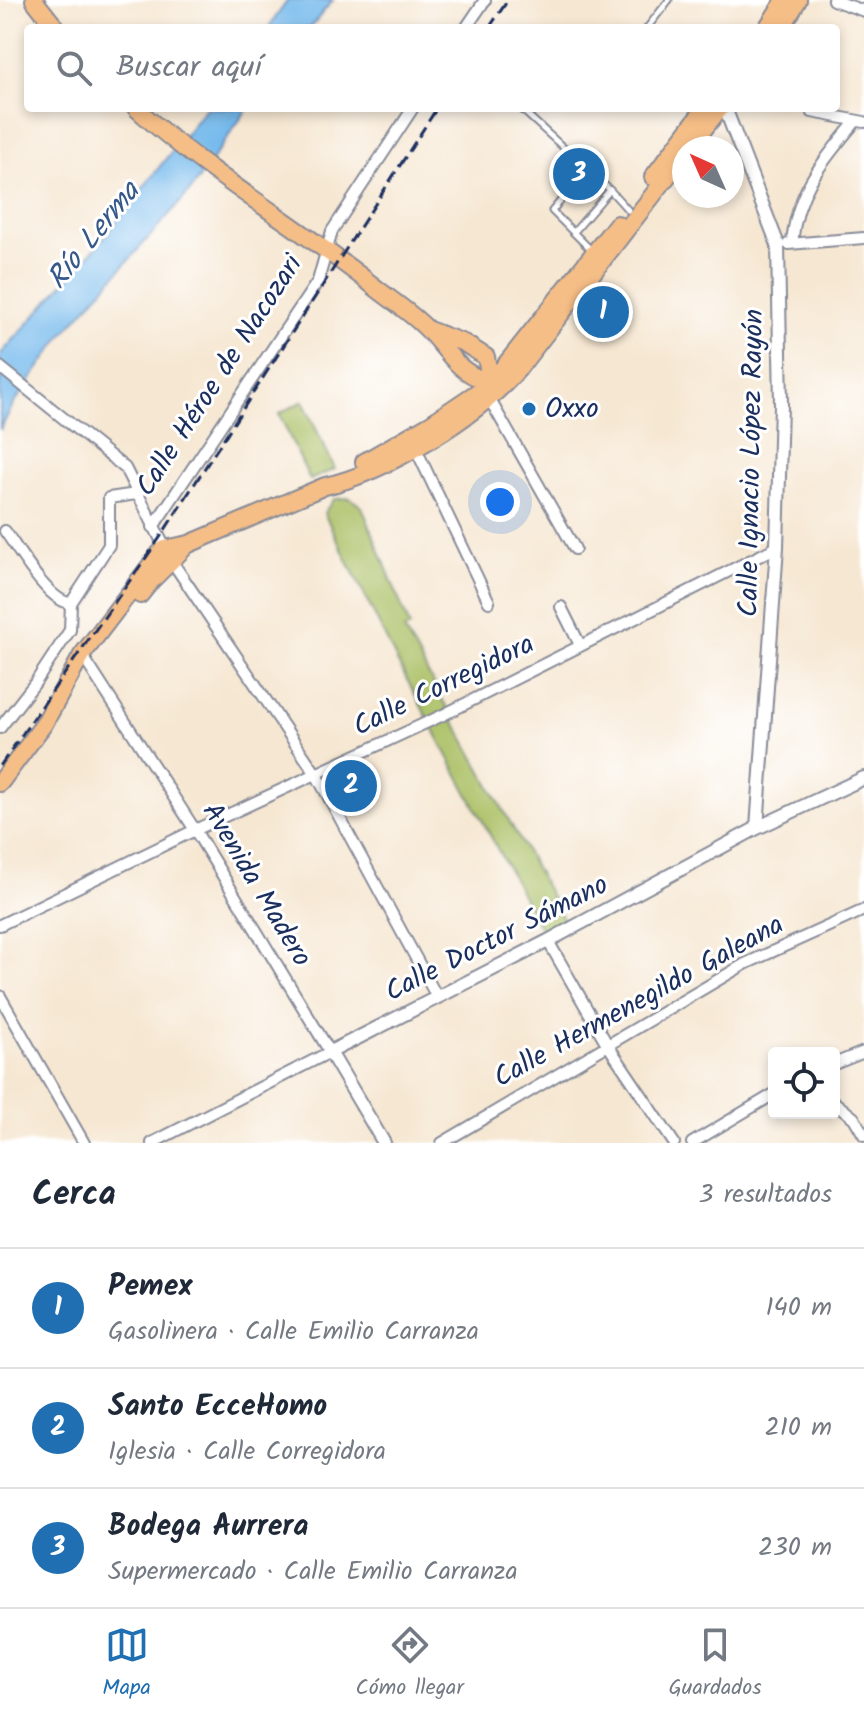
<!DOCTYPE html>
<html lang="es">
<meta charset="utf-8">
<style>
body{margin:0;font-family:Kalam,sans-serif;background:#f2f2f3;color:#1f2937}
.controls{position:absolute;right:24px;bottom:24px;display:grid;overflow:hidden;border-radius:8px;box-shadow:0 4px 12px #0003}
.controls button{width:72px;height:72px;display:grid;place-items:center;padding:0;border:0;border-bottom:2px solid #e0e1e3;background:#fff;color:#1f2937;font:40px sans-serif}
.compass{position:absolute;left:672px;top:136px;width:72px;height:72px;border-radius:50%;background:#fff;box-shadow:0 4px 12px #0003;rotate:315deg}
.you{position:absolute;left:500px;top:502px;width:28px;height:28px;margin:-20px;border:6px solid #fff;border-radius:50%;background:#1a73e8;box-shadow:0 0 0 12px #1a73e833}
.badge{display:grid;place-items:center;width:52px;height:52px;border-radius:50%;background:#1f6fb2;color:#fff;font-size:26px;font-weight:700}
.pin{position:absolute;translate:-50% -50%;border:4px solid #fff;box-shadow:0 2px 8px #0006}
.list{margin:0;padding:0;list-style:none}
h2{display:flex;justify-content:space-between;align-items:center;height:104px;margin:0;padding:0 32px;font-size:34px}
h2 small{font-size:26px;font-weight:400;color:#747a83}
.list li{display:grid;grid-template-columns:52px 1fr auto;gap:24px;align-items:center;box-sizing:border-box;height:120px;padding:0 32px;border-top:2px solid #e0e1e3}
.list b{display:block;font-size:30px;white-space:nowrap}
.list p{margin:0;font-size:26px;white-space:nowrap;color:#747a83}
.list em{font-size:26px;font-style:normal;color:#747a83}
.icon{flex:none;width:44px;height:44px;fill:none;stroke:currentColor;stroke-width:2;stroke-linecap:round;stroke-linejoin:round}
.map{position:relative;flex:none;width:864px;height:1143px;overflow:hidden}
.search{position:absolute;background:#fff;box-shadow:0 4px 12px #0003;left:24px;right:24px;top:24px;height:88px;display:flex;align-items:center;gap:20px;box-sizing:border-box;padding:0 28px;border-radius:8px;color:#747a83;font-size:30px}
.sheet{height:464px;background:#fff}
nav{display:flex;justify-content:space-around;align-items:center;box-sizing:border-box;height:112px;border-top:2px solid #e0e1e3;background:#fff;font-size:22px;color:#747a83}
nav a{display:grid;justify-items:center;gap:4px}
nav .on{color:#1f6fb2}
.map>svg:first-child{display:block}
.green{fill:#abc065;stroke:#637862;stroke-width:2}
.water{fill:#76baec;stroke:#4874a5;stroke-width:2}
.lines{fill:none;stroke-linecap:round;stroke-linejoin:round}
.service-casing{stroke:#888b98;stroke-width:9}
.minor-casing{stroke:#888b98;stroke-width:14}
.tertiary-casing{stroke:#888b98;stroke-width:16}
.primary-casing{stroke:#888b98;stroke-width:20}
.service{stroke:#fff;stroke-width:5}
.minor{stroke:#fff;stroke-width:10}
.tertiary{stroke:#fff;stroke-width:12}
.primary{stroke:#f6be87;stroke-width:16}
.rail{stroke:#1b2f5e;stroke-width:3;stroke-dasharray:12 6;stroke-linecap:butt}
.poi-dot{fill:#1f6fb2;stroke:#fff;stroke-width:3}
.labels{text-anchor:middle;dominant-baseline:central;stroke-width:6;stroke-linejoin:round;paint-order:stroke}
.street-label{font-size:28px;fill:#1b2f5e;stroke:#fff}
.poi-label{font-size:28px;fill:#1b2f5e;stroke:#fff;text-anchor:start}
.water-label{font-size:30px;font-style:italic;fill:#365989;stroke:#fff}
</style>
<div class="map">
<svg width="864" height="1143" viewBox="0 0 864 1143">
<rect width="100%" height="100%" fill="#fff"/>
<filter id="ink" filterUnits="userSpaceOnUse"><feTurbulence type="fractalNoise" baseFrequency=".0125" numOctaves="2"/><feDisplacementMap in="SourceGraphic" scale="16" xChannelSelector="R" yChannelSelector="G"/><feConvolveMatrix kernelMatrix="1 2 1 2 8 2 1 2 1" color-interpolation-filters="sRGB"/></filter>
<filter id="wash" filterUnits="userSpaceOnUse"><feTurbulence type="fractalNoise" baseFrequency=".006" numOctaves="4" result="noise"/><feDisplacementMap in="SourceGraphic" scale="32" xChannelSelector="R" yChannelSelector="G"/><feGaussianBlur stdDeviation="1.8" result="paint"/><feColorMatrix in="noise" values="0 0 0 0 0 0 0 0 0 0 0 0 0 0 0 0 0 1.4 0 .05"/><feComposite in="paint" operator="in"/></filter>
<g filter="url(#wash)">
<rect width="100%" height="100%" fill="#f6e7d2"/>
<path class="green" d="M 303,401 L 335,469 L 310,480 L 279,414 Z
M 350,498 L 362,507 L 410,627 L 404,630 L 565,922 L 542,932 L 398,663 L 324,513 L 334,499 Z"/>
<path class="water" d="M 288,0 L 333,0 L 310,28 L 268,28 Z
M 206,108 L 248,108 L 191,190 L 64,333 L 13,405 L 0,430 L 0,355 L 97,246 Z"/>
</g>
<g filter="url(#ink)">
<g class="lines">
<defs>
<path id="service" d="M 647,28 L 669,0
M 520,108 L 610,190 L 628,210
M 587,169 L 552,211 L 593,252
M 574,232 L 610,190"/>
<path id="minor" d="M 833,0 L 864,11
M 466,28 L 485,0
M 812,112 L 864,122
M 792,243 C 797,189 823,161 856,121
M 788,244 L 864,238
M 0,367 L 125,468 L 171,560 L 316,774 L 437,997
M 490,400 L 575,549
M 415,447 L 489,602
M 153,527 L 318,281 L 332,231 L 413,108
M 5,531 C 18,549 49,603 71,603
M 561,607 L 580,645
M 82,655 L 195,830 L 330,1052 L 152,1143
M 0,728 L 35,683 L 70,630 L 71,603 L 109,545 L 109,498 L 136,494
M 0,925 L 195,830 L 443,715 L 777,547
M 548,941 L 607,1044 L 674,1143
M 0,996 L 84,1143
M 834,1064 L 864,1052
M 834,1102 L 854,1118 L 864,1135
M 442,1143 L 745,964 L 864,910
M 692,1143 L 774,1094"/>
<path id="tertiary" d="M 725,108 L 778,245 L 781,405 L 777,547 L 757,828
M 384,1143 L 330,1052 L 548,941 L 757,828 L 864,778"/>
<path id="primary" d="M 34,0 L 56,28
M 767,28 L 785,0
M 782,28 L 798,0
M 136,108 C 208,174 294,223 371,284 C 389,299 412,313 428,330 C 453,356 458,376 498,384
M 689,148 L 720,108
M 653,177 L 705,108
M 429,330 L 464,343 L 486,357 L 492,390
M 364,462 L 430,424 L 491,383 L 617,224
M 140,595 L 151,581 L 187,545
M 0,783 L 44,724 L 82,655 L 159,554 L 165,549 L 189,544 L 325,486 C 385,473 480,415 519,368 L 684,155"/>
</defs>
<use href="#service" class="service-casing"/>
<use href="#minor" class="minor-casing"/>
<use href="#tertiary" class="tertiary-casing"/>
<use href="#primary" class="primary-casing"/>
<use href="#service" class="service"/>
<use href="#minor" class="minor"/>
<use href="#tertiary" class="tertiary"/>
<use href="#primary" class="primary"/>
<path class="rail" d="M 489,28 L 508,0
M 0,766 L 159,539 L 437,108"/>
</g>
</g>
<circle class="poi-dot" cx="529" cy="409" r="8"/>
<g class="labels">
<g class="street-label">
<text transform="translate(220 376) rotate(-57)">Calle Héroe de Nacozari</text>
<text transform="translate(752 463) rotate(-89)">Calle Ignacio López Rayón</text>
<text transform="translate(444 686) rotate(-26)">Calle Corregidora</text>
<text transform="translate(256 885) rotate(59)">Avenida Madero</text>
<text transform="translate(497 939) rotate(-27)">Calle Doctor Sámano</text>
<text transform="translate(639 1002) rotate(-29)">Calle Hermenegildo Galeana</text>
</g>
<g class="poi-label">
<text x="545" y="409">Oxxo</text>
</g>
<g class="water-label">
<text transform="translate(94 236) rotate(-51)">Río Lerma</text>
</g>
</g>
</svg>
<div class="controls">
<button><svg class="icon" aria-label="locate" viewBox="0 0 24 24"><circle cx="12" cy="12" r="6"/><path d="M12 2v4M12 18v4M2 12h4M18 12h4"/></svg></button>
</div>
<svg class="compass" viewBox="-18 -18 36 36"><path d="M0-13l5 13h-10z" fill="#e53935"/><path d="M0 13l5-13h-10z" fill="#747a83"/></svg>
<div class="you"></div>
<div class="pin badge" style="left:603px;top:312px">1</div>
<div class="pin badge" style="left:351px;top:786px">2</div>
<div class="pin badge" style="left:579px;top:174px">3</div>
<div class="search"><svg class="icon" aria-label="search" viewBox="0 0 24 24"><circle cx="10" cy="10" r="6"/><path d="M15 15l6 6"/></svg>Buscar aquí</div>
</div>
<section class="sheet">
<h2>Cerca<small>3 resultados</small></h2>
<ul class="list">
<li><span class="badge">1</span><div><b>Pemex</b><p>Gasolinera · Calle Emilio Carranza</p></div><em>140 m</em></li>
<li><span class="badge">2</span><div><b>Santo EcceHomo</b><p>Iglesia · Calle Corregidora</p></div><em>210 m</em></li>
<li><span class="badge">3</span><div><b>Bodega Aurrera</b><p>Supermercado · Calle Emilio Carranza</p></div><em>230 m</em></li>
</ul>
</section>
<nav>
<a class="on"><svg class="icon" aria-label="map" viewBox="0 0 24 24"><path d="M3 6l6-2 6 2 6-2v14l-6 2-6-2-6 2zM9 4v14M15 6v14"/></svg>Mapa</a>
<a><svg class="icon" aria-label="directions" viewBox="0 0 24 24"><path d="M12 3l9 9-9 9-9-9zM9 14v-3h6M13 9l2 2-2 2"/></svg>Cómo llegar</a>
<a><svg class="icon" aria-label="saved" viewBox="0 0 24 24"><path d="M7 4h10v16l-5-4-5 4z"/></svg>Guardados</a>
</nav>
